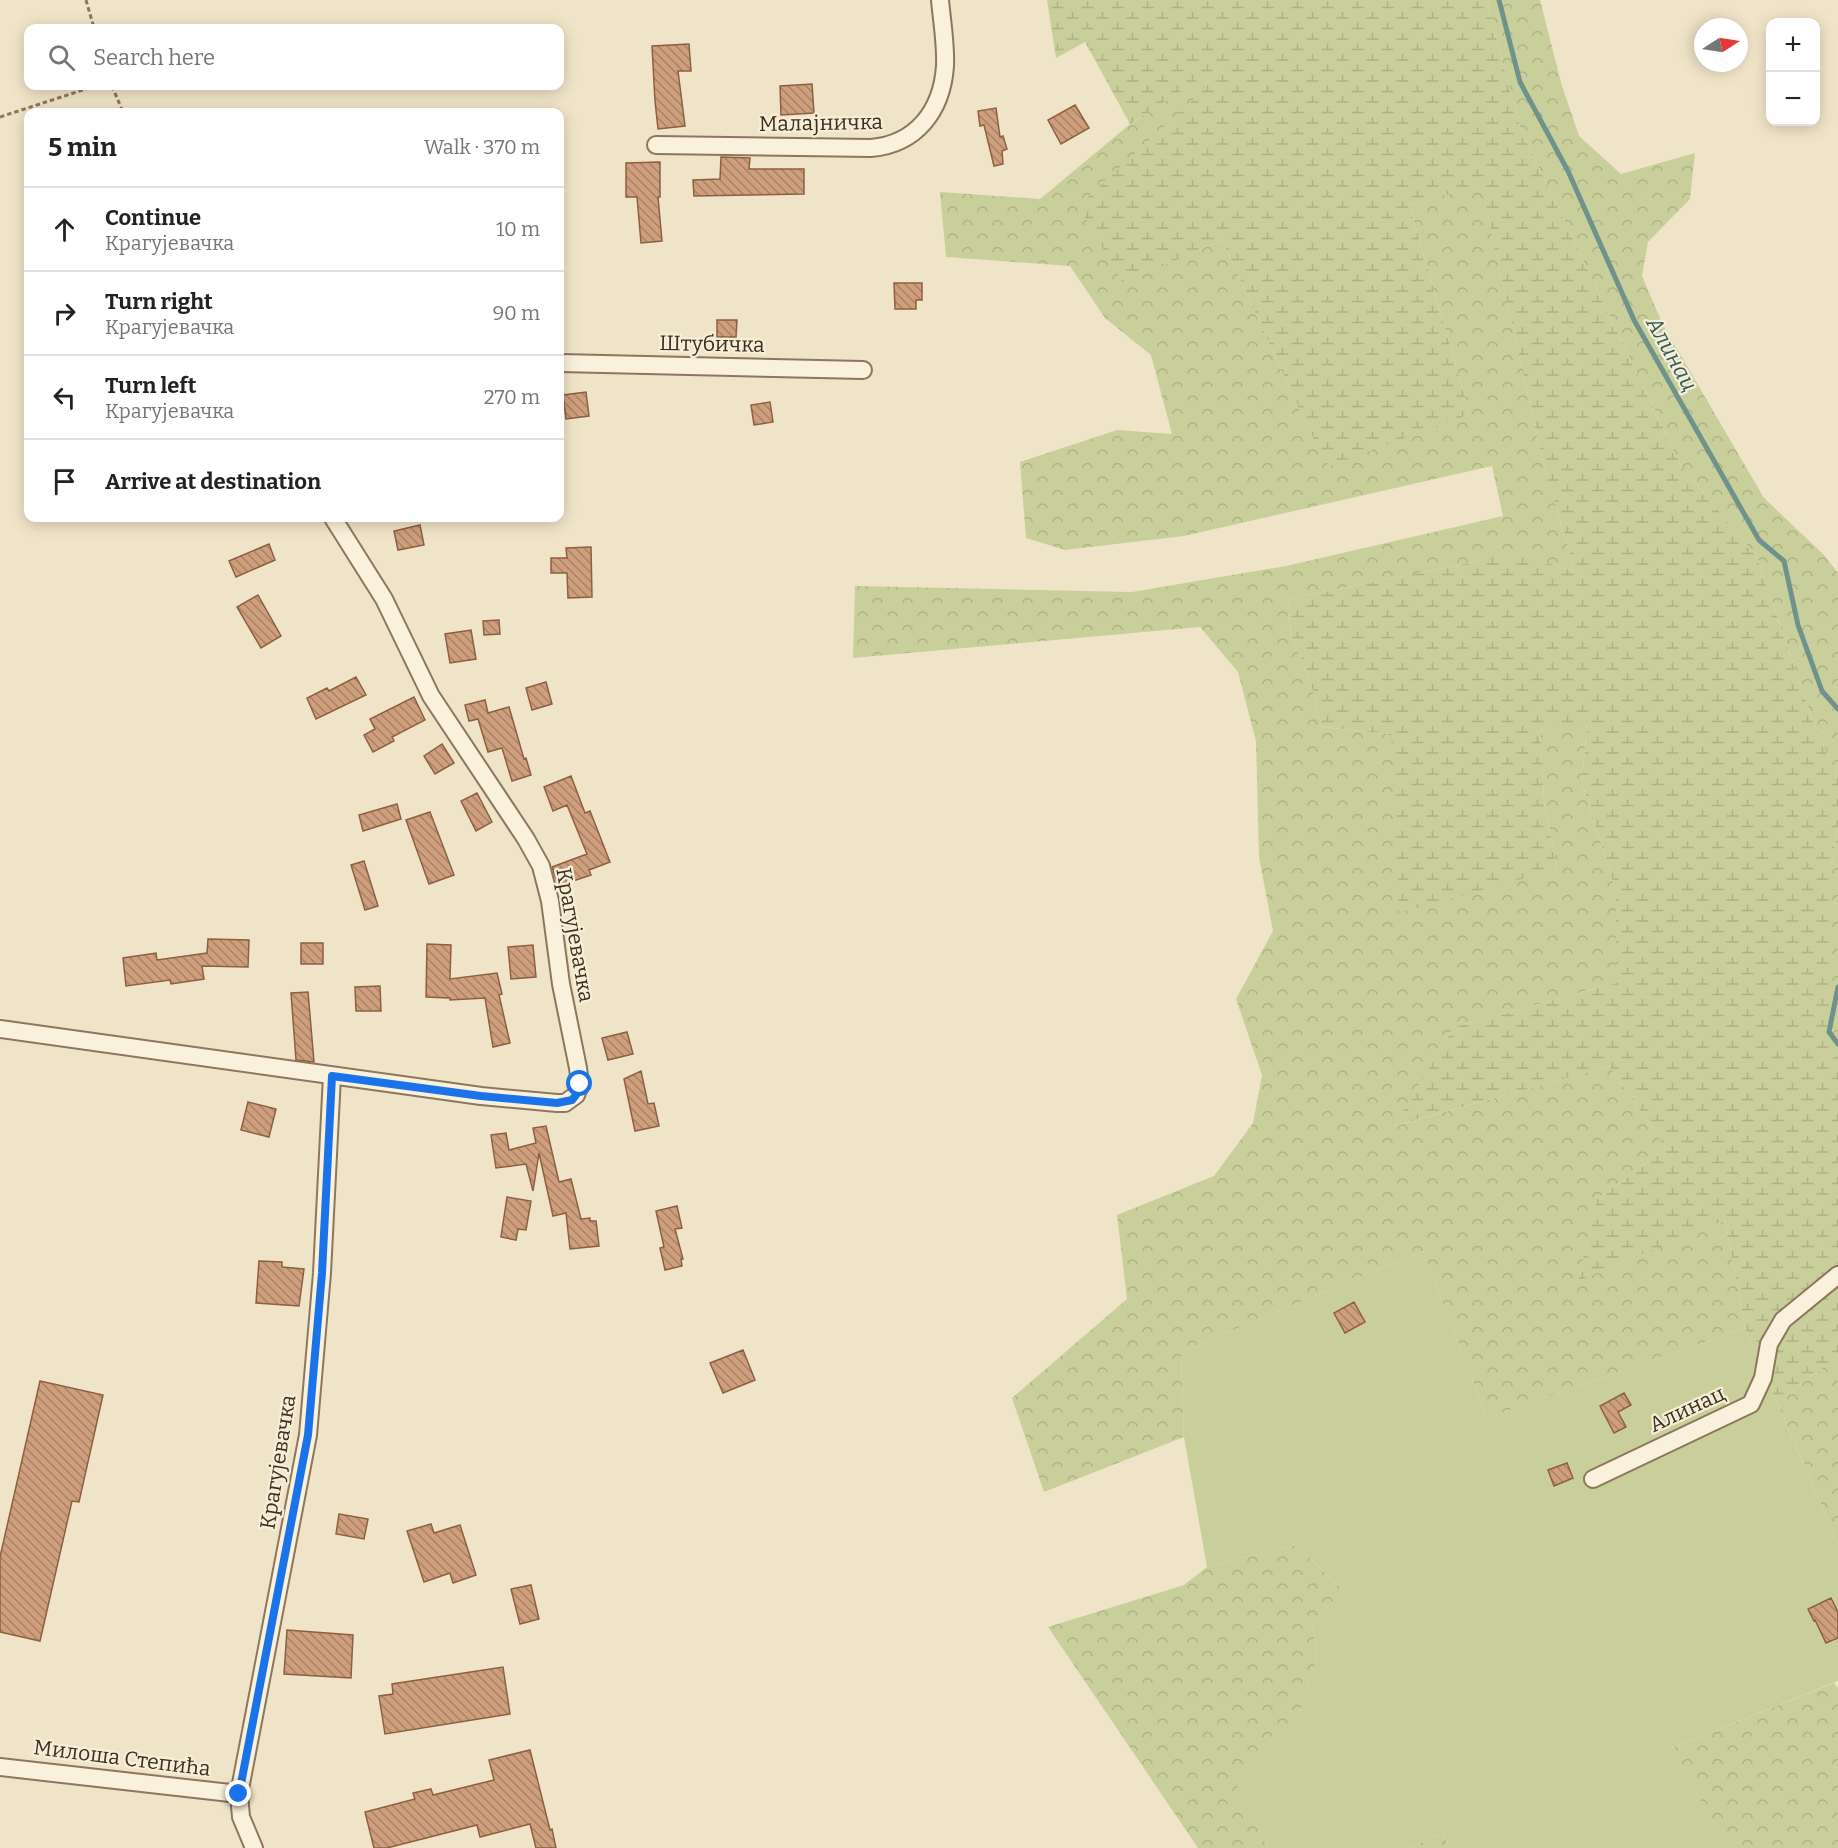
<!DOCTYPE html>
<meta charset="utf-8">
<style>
body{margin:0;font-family:Bitter,serif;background:#f6f6f6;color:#222}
.controls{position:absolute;right:18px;top:18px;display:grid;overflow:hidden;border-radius:12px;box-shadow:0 3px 15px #0003}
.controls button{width:54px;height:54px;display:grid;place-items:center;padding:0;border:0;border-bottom:2px solid #e0e0e0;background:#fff;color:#222;font:30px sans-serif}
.compass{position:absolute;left:1694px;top:18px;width:54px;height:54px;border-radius:50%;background:#fff;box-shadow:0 3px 15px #0003;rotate:78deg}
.stop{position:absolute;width:18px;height:18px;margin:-14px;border:4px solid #1a73e8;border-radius:50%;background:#fff}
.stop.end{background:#1a73e8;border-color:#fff;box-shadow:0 2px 6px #0008}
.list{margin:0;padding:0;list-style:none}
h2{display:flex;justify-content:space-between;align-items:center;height:78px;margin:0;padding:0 24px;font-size:26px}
h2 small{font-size:20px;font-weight:400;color:#767676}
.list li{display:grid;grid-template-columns:39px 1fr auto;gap:18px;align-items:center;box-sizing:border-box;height:84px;padding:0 24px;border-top:2px solid #e0e0e0}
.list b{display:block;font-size:22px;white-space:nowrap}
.list p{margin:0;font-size:20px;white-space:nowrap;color:#767676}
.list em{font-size:20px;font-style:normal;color:#767676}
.icon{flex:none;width:33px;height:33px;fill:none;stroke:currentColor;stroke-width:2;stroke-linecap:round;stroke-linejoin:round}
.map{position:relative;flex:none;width:1838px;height:1848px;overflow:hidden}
.search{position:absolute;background:#fff;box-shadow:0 3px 15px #0003;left:24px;top:24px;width:540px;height:66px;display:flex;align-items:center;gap:15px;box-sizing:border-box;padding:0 21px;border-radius:12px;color:#767676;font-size:22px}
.panel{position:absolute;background:#fff;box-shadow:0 3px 15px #0003;left:24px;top:108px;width:540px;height:414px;border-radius:12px}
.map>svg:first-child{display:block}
.forest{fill:url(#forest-crowns)}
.wetland{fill:url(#wetland-marsh)}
.garden{fill:#c9cf9b}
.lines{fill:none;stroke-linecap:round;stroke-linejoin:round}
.stream{stroke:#6f938a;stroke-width:5}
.building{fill:url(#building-back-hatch);stroke:#8d5f41;stroke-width:1.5}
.minor-casing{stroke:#8d765c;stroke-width:20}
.path{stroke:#8d765c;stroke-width:3;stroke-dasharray:4.5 3;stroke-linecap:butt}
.minor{stroke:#faf1dc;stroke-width:16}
.route{stroke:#1a73e8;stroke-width:8}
.labels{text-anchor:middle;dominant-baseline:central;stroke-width:4.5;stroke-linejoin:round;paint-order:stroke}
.street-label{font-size:21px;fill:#3d2e20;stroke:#f7eed8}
.water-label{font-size:22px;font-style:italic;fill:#2f5d5a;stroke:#f7eed8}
</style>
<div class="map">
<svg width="1838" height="1848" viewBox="0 0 1838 1848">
<defs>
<pattern id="forest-crowns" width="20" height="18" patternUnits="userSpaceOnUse" patternTransform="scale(1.5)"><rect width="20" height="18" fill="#c9cf9b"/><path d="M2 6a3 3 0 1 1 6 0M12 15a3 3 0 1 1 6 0" fill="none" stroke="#aeb285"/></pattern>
<pattern id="wetland-marsh" width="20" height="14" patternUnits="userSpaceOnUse" patternTransform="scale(1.5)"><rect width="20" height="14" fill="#c9cf9b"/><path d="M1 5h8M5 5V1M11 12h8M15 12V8" fill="none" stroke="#aeb285"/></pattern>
<pattern id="building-back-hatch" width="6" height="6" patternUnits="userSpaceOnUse" patternTransform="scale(1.5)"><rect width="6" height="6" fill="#cf9f7d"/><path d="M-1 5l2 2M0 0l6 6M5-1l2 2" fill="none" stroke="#a98266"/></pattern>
</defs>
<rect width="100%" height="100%" fill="#f0e4c8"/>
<path class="forest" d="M 1489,0 L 1540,0 L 1562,86 L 1579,136 L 1621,174 L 1695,153 L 1690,199 L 1648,242 L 1642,276 L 1663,325 L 1764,498 L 1824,555 L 1838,573 L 1838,778 L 1813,722 L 1757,557 L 1681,466 L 1521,130 L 1488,8 Z
M 1228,60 L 1192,101 L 1123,282 L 1222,240 L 1306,424 L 1470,414 L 1409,204 L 1481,185 L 1541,454 L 1575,572 L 1519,553 L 1288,599 L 1291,635 L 1310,680 L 1322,727 L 1391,734 L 1557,869 L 1544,801 L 1540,727 L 1587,722 L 1582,783 L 1616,892 L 1616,983 L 1454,1027 L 1395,1126 L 1609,1066 L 1666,1148 L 1597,1199 L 1579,1280 L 1725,1220 L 1745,1328 L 1487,1418 L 1423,1251 L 1181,1352 L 1184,1437 L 1044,1492 L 1012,1398 L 1127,1299 L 1117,1215 L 1214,1176 L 1253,1123 L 1262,1075 L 1236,999 L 1273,931 L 1259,857 L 1256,741 L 1238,672 L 1200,627 L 853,658 L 855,586 L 1132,592 L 1286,566 L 1503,516 L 1492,466 L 1184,536 L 1065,550 L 1026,538 L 1020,462 L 1117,430 L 1172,434 L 1151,355 L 1105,318 L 1070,266 L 946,257 L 940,192 L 1040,199 L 1130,124 Z
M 1838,828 L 1838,1066 L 1831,1055 L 1831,866 Z
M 1838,1356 L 1838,1544 L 1777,1402 Z
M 1296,1545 L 1344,1591 L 1311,1622 L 1318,1657 L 1300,1711 L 1234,1778 L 1268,1848 L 1198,1848 L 1048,1627 L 1184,1585 L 1207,1567 Z
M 1834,1683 L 1838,1688 L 1838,1848 L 1729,1848 L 1669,1749 Z
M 1443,1833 L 1449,1848 L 1408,1848 Z"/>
<path class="wetland" d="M 1047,0 L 1489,0 L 1488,8 L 1521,130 L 1681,466 L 1757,557 L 1813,722 L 1838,778 L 1838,828 L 1831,866 L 1831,1055 L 1838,1066 L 1838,1356 L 1777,1402 L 1745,1328 L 1725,1220 L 1578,1281 L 1597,1199 L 1666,1148 L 1609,1066 L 1394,1126 L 1454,1027 L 1616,983 L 1616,892 L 1582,783 L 1587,723 L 1540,728 L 1544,801 L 1557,869 L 1399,913 L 1391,734 L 1322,727 L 1310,680 L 1291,635 L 1288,599 L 1519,553 L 1575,572 L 1541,454 L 1481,186 L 1409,204 L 1470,414 L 1329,466 L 1306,424 L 1222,240 L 1123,283 L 1078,206 L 1192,101 L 1226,62 L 1130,124 L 1085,42 L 1056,58 Z"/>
<path class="garden" d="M 1423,1251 L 1487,1418 L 1745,1328 L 1838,1544 L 1838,1681 L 1669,1749 L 1729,1848 L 1449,1848 L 1443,1833 L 1408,1848 L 1268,1848 L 1233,1778 L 1300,1711 L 1318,1657 L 1311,1622 L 1344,1591 L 1296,1545 L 1207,1567 L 1184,1437 L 1181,1352 Z"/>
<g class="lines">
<path class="stream" d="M 1499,0 L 1520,82 L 1568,171 L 1634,320 L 1759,540 L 1784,561 L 1798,625 L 1822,691 L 1838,709
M 1838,987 L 1829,1032 L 1838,1044"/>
</g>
<path class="building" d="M 689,44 L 691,71 L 678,71 L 685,126 L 658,129 L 655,101 L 652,46 Z
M 812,84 L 814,113 L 781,115 L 780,86 Z
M 1075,105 L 1089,128 L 1061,144 L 1048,120 Z
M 996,108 L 1000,137 L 1003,136 L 1007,149 L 1002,151 L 1003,164 L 994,166 L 984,125 L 980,126 L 978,111 Z
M 721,157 L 750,158 L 749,169 L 804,169 L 804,194 L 694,196 L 693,180 L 720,179 Z
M 660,162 L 660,197 L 658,197 L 662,241 L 641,243 L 637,197 L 626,197 L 626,163 Z
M 894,283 L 922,283 L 922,300 L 916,300 L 916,309 L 895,309 Z
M 717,320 L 737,320 L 736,337 L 717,337 Z
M 586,392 L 589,416 L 566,419 L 563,395 Z
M 770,402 L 773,422 L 754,425 L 751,405 Z
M 420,525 L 424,545 L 398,550 L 394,531 Z
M 269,544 L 275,560 L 236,577 L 229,561 Z
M 591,547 L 592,597 L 568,598 L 567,573 L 551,573 L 551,558 L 567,558 L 566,548 Z
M 258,595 L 281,636 L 261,648 L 237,607 Z
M 499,620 L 500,634 L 484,635 L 483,621 Z
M 471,630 L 476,659 L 450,663 L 445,634 Z
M 356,677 L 366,695 L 316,719 L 307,698 L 327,688 L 329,691 Z
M 546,682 L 552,704 L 532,710 L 526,688 Z
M 414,697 L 425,720 L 392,737 L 394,741 L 373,752 L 364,735 L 375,729 L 370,719 Z
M 485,700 L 488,713 L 509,707 L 524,759 L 526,758 L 531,775 L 512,781 L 502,748 L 488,752 L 478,719 L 469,721 L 465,705 Z
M 442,744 L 454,763 L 435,774 L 424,756 Z
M 571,776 L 585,813 L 590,811 L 610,862 L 589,870 L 591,875 L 558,886 L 552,867 L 587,854 L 567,805 L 553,811 L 544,787 Z
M 477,793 L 492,822 L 476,831 L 461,801 Z
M 397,804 L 401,819 L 363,831 L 359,815 Z
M 430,812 L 454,875 L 429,884 L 406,820 Z
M 364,861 L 378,906 L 365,910 L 351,865 Z
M 208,939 L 249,940 L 248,967 L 202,966 L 204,979 L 171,984 L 170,980 L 126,986 L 123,958 L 156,953 L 157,960 L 207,953 Z
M 301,943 L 323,943 L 323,964 L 301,964 Z
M 427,944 L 451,945 L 450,979 L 497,973 L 502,994 L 499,995 L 510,1043 L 493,1047 L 485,998 L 450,1000 L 450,998 L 426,997 Z
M 533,945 L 536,977 L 511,979 L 508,947 Z
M 380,986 L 381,1011 L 356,1011 L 355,987 Z
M 308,992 L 314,1062 L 296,1060 L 291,993 Z
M 627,1032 L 633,1054 L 608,1060 L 602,1038 Z
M 641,1071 L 648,1104 L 654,1103 L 659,1126 L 635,1131 L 624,1079 Z
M 248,1102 L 276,1109 L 269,1137 L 241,1130 Z
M 546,1126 L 559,1182 L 571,1179 L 581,1219 L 590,1218 L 590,1221 L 596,1221 L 599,1246 L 570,1249 L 566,1213 L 553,1216 L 539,1153 L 533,1191 L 526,1164 L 496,1168 L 491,1135 L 506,1133 L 509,1150 L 536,1143 L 533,1128 Z
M 507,1197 L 531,1201 L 526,1230 L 518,1229 L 516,1240 L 501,1237 Z
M 677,1206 L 682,1228 L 675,1229 L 683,1259 L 681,1259 L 682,1266 L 665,1270 L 660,1248 L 664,1247 L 656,1211 Z
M 259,1261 L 282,1262 L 282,1267 L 304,1269 L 299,1306 L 256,1303 Z
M 1354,1302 L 1365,1322 L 1345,1333 L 1334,1313 Z
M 743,1350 L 755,1380 L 723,1393 L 710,1363 Z
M 40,1381 L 103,1395 L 79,1502 L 72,1501 L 40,1641 L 0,1632 L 0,1557 Z
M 1624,1393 L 1631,1405 L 1618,1412 L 1626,1427 L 1614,1433 L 1600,1406 Z
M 1567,1463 L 1573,1478 L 1554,1486 L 1548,1470 Z
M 339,1514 L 368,1519 L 364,1539 L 336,1534 Z
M 431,1524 L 434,1533 L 460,1525 L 476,1575 L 453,1583 L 450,1573 L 424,1582 L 407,1531 Z
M 531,1585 L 539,1619 L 520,1624 L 511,1589 Z
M 1831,1598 L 1838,1612 L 1838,1638 L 1826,1643 L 1815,1620 L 1814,1621 L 1808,1609 Z
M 287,1630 L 353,1635 L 351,1678 L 284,1674 Z
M 503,1667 L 510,1714 L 385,1734 L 379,1696 L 393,1694 L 392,1684 Z
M 530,1750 L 550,1830 L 552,1829 L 556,1848 L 536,1848 L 530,1824 L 480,1837 L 477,1825 L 387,1848 L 374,1848 L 365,1812 L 415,1799 L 413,1793 L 431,1789 L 433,1795 L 494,1780 L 489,1760 Z"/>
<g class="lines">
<defs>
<path id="minor" d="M 656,145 L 871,148 C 917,144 942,110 945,66 C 946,44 942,22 940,0
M 560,363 L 863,370
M 0,1029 L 481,1096 L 557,1103 L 565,1103 L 576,1095 L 580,1084 L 578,1068 L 561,984 L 550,901 L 541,866 L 526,839 L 431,696 L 384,599 L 333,518
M 1593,1479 L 1751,1404 L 1763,1378 L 1769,1344 L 1783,1320 L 1838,1275
M 0,1767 L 239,1794
M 254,1848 L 241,1817 L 239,1794 L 308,1435 L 322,1273 L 332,1076"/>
</defs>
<use href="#minor" class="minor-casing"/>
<path class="path" d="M 86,0 L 94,28
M 112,86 L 123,112
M 0,117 L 95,86"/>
<use href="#minor" class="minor"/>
</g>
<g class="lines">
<path class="route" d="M 239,1794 L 308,1435 L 322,1273 L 332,1076 L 481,1096 L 557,1103 L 572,1100 L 576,1095 L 580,1084"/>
</g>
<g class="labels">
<g class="street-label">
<text transform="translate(821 123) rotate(-1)">Малајничка</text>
<text transform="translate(712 344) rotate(1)">Штубичка</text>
<text transform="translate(575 935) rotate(80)">Крагујевачка</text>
<text transform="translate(1687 1409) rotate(-25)">Алинац</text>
<text transform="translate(278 1462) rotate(-81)">Крагујевачка</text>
<text transform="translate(122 1758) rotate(7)">Милоша Степића</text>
</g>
<g class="water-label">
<text transform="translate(1672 354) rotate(61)">Алинац</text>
</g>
</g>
</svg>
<div class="controls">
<button>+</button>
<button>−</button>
</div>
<svg class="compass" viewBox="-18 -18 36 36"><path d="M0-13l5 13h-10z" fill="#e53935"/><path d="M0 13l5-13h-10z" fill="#767676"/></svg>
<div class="stop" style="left:580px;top:1084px"></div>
<div class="stop end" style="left:239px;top:1794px"></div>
<div class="search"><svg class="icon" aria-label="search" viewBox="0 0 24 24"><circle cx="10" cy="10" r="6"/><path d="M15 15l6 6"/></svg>Search here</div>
<section class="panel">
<h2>5 min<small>Walk · 370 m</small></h2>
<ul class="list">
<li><svg class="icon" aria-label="ahead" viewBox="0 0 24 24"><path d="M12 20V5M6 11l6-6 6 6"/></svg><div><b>Continue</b><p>Крагујевачка</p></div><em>10 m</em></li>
<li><svg class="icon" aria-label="right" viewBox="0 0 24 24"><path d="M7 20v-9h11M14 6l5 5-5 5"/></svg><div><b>Turn right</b><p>Крагујевачка</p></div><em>90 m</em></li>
<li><svg class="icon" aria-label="left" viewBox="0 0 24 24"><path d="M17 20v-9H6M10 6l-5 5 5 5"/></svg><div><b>Turn left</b><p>Крагујевачка</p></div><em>270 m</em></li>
<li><svg class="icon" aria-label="arrive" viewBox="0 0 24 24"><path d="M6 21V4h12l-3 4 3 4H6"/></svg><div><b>Arrive at destination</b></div></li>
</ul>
</section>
</div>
